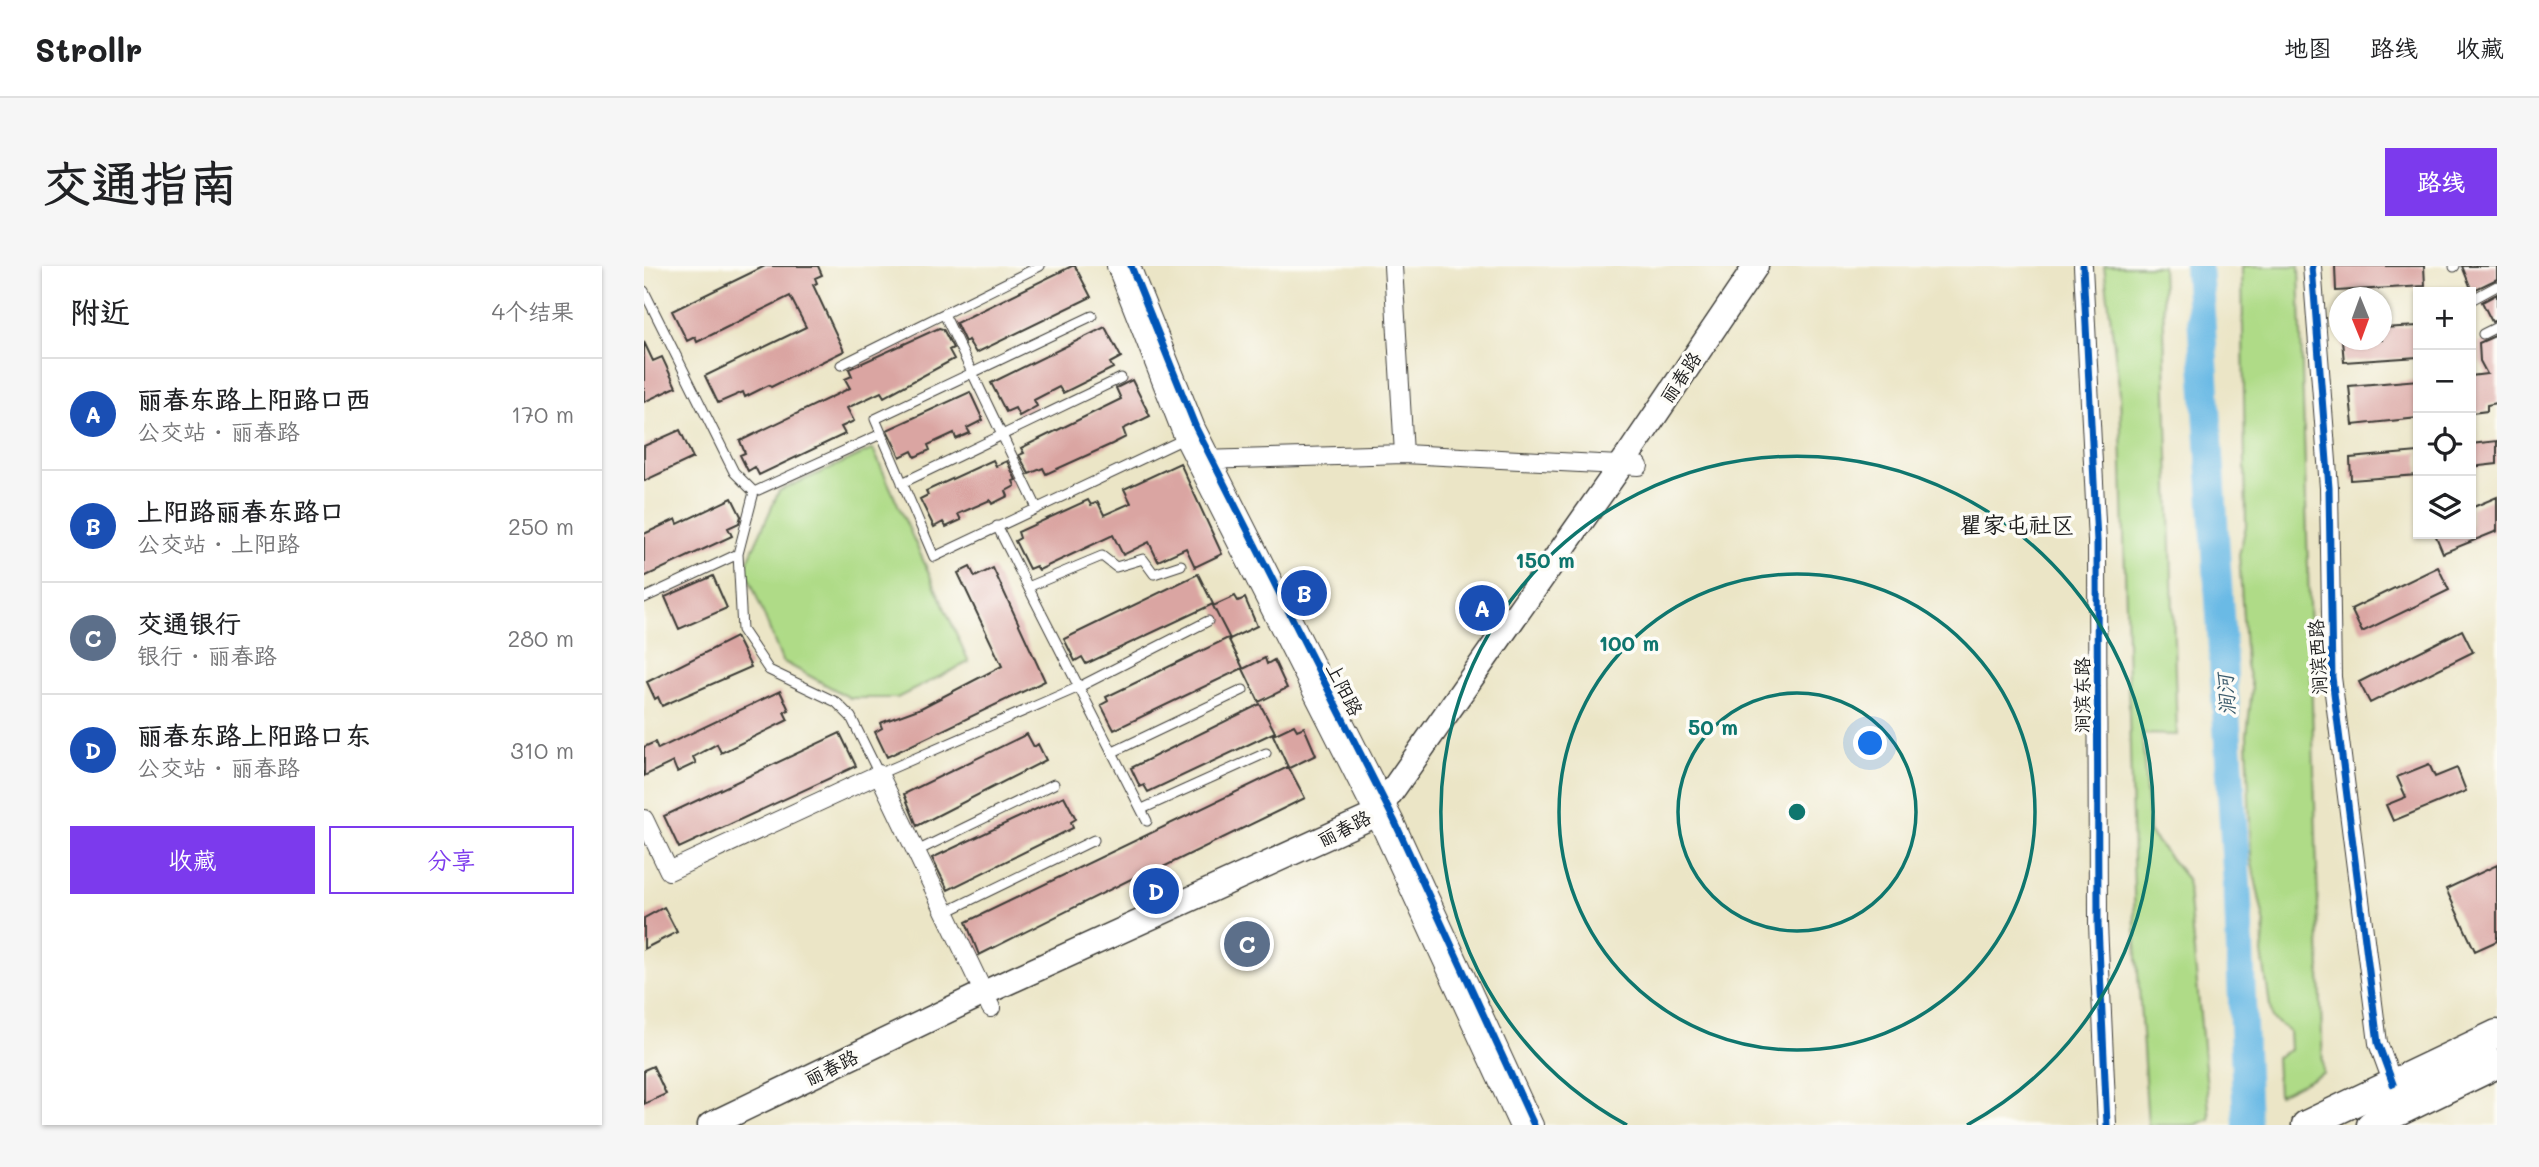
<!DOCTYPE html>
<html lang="zh">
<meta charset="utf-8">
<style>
body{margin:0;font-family:Mali,"LXGW WenKai TC",sans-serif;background:#f6f6f6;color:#202124}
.controls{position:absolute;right:21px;top:21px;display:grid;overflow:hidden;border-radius:0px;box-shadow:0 2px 5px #0004}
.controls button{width:63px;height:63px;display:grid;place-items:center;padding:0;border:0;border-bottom:2px solid #e0e0e0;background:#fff;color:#202124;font:35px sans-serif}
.compass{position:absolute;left:1685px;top:21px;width:63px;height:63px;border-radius:50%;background:#fff;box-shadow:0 2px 5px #0004;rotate:179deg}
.you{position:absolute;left:1227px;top:478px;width:24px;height:24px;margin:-18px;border:5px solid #fff;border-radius:50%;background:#1a73e8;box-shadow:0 0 0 10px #1a73e833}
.badge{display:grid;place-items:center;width:46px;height:46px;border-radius:50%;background:#7c3aed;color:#fff;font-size:23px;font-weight:700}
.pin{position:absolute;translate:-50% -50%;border:4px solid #fff;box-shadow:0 2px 7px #0006}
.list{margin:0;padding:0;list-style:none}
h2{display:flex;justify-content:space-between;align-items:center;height:91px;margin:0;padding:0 28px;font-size:30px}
h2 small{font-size:23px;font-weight:400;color:#757577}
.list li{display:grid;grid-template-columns:46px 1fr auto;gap:21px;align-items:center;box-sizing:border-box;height:112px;padding:0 28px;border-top:2px solid #e0e0e0}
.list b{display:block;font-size:26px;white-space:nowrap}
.list p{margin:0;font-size:23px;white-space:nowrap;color:#757577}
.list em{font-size:23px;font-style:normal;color:#757577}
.actions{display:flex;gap:14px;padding:21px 28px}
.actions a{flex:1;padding:16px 0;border:2px solid #7c3aed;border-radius:0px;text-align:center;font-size:24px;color:#7c3aed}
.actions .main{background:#7c3aed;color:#fff}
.icon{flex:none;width:38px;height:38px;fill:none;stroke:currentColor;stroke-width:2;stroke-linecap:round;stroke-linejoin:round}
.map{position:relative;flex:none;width:1853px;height:859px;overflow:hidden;border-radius:0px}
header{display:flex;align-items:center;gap:42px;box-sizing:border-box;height:98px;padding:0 35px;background:#fff;border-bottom:2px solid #e0e0e0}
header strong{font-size:33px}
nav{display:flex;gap:38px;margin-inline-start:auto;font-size:24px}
.intro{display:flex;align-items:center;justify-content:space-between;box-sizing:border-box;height:168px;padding:0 42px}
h1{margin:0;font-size:49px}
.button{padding:18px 32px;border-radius:0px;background:#7c3aed;color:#fff;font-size:24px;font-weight:700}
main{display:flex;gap:42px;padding:0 42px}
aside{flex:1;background:#fff;border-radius:0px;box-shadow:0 2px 5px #0004}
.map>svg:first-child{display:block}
.green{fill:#afdb87;stroke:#667c52;stroke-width:2}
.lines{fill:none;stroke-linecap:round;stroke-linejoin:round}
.river{stroke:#6abae5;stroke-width:28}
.building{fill:#daa5a2}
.lane-casing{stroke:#3b3a36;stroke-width:11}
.street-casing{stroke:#3b3a36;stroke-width:20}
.secondary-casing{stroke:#3b3a36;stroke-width:27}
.primary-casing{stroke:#3b3a36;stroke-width:31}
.lane{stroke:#fff;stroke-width:9}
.street{stroke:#fff;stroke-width:18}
.secondary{stroke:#fff;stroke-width:24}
.primary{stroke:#fff;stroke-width:28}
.cycleway-casing{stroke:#fdfcf7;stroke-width:11}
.cycleway{stroke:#0057b8;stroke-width:7}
.ring{fill:none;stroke:#0f766e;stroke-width:3.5}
.labels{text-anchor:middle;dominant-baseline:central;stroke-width:7;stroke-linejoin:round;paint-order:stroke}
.street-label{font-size:19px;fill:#1c1c1c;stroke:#fdfcf7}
.water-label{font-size:21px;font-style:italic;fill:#3b5b6c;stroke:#fdfcf7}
.quarter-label{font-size:23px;fill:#1c1c1c;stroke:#fdfcf7}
.centre{fill:#0f766e;stroke:#fdfcf7;stroke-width:3.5}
.ring-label{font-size:21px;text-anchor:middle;font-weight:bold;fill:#0f766e;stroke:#fdfcf7;stroke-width:7;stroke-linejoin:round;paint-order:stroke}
</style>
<header>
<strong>Strollr</strong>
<nav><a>地图</a><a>路线</a><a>收藏</a></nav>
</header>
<div class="intro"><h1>交通指南</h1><a class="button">路线</a></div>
<main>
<aside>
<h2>附近<small>4个结果</small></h2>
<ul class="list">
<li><span class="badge" style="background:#1a4fb4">A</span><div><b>丽春东路上阳路口西</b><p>公交站 · 丽春路</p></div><em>170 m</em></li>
<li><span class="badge" style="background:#1a4fb4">B</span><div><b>上阳路丽春东路口</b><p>公交站 · 上阳路</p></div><em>250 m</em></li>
<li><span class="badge" style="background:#5c6f8a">C</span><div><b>交通银行</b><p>银行 · 丽春路</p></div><em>280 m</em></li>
<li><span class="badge" style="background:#1a4fb4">D</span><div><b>丽春东路上阳路口东</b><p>公交站 · 丽春路</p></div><em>310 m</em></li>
</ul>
<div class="actions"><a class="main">收藏</a><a>分享</a></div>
</aside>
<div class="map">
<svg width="1853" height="859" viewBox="0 0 1853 859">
<rect width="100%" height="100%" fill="#fdfcf7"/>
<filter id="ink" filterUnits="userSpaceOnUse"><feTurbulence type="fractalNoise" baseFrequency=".0143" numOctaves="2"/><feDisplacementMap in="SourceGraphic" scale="14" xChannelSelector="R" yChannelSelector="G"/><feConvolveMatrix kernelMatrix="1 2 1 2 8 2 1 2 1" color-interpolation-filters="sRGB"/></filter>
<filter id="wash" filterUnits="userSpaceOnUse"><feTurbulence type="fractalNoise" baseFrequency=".00686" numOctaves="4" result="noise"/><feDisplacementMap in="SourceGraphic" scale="28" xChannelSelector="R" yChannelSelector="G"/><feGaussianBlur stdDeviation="1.57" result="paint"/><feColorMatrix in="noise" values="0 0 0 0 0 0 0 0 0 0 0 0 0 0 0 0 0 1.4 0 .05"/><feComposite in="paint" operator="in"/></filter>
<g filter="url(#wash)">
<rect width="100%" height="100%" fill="#ebe5c6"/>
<path class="green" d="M 1460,0 L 1518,0 L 1533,469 L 1498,468 L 1505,566 L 1543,613 L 1566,853 L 1551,859 L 1504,859 L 1491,662 L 1476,128 Z
M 1598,0 L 1655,0 L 1679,807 L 1634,829 L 1632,791 L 1646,784 L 1645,765 L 1628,753 L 1618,687 L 1621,659 L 1607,593 L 1603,469 L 1608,422 L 1602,399 L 1595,289 L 1602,260 Z
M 229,183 L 325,396 L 253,432 L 206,432 L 138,395 L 101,301 L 135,225 Z"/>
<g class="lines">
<path class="river" d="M 1554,0 L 1594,635 L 1603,859"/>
</g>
<g id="blocks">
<path class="building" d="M 121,0 L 174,0 L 178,9 L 171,12 L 173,17 L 169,19 L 200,85 L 127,121 L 125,119 L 101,131 L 99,126 L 74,137 L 61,110 L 162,61 L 146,30 L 53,76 L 51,71 L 43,75 L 28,45 Z
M 428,0 L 431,0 L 447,31 L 332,87 L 324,74 L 321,76 L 312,57 Z
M 1691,0 L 1780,0 L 1781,20 L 1692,25 Z
M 1818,0 L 1853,0 L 1853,13 L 1828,25 Z
M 1853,28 L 1853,54 L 1848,56 L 1838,36 Z
M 1774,60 L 1774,91 L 1700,96 L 1698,74 L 1738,74 L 1738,62 Z
M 461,61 L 477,91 L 466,97 L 469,102 L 419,127 L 415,121 L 390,134 L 393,140 L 375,150 L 371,142 L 362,146 L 347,117 Z
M 295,62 L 299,63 L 309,82 L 305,84 L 310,93 L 240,131 L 237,126 L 203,142 L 210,155 L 197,161 L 201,168 L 115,209 L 111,201 L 104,205 L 96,189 L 101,187 L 96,175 L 206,122 L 201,113 L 208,110 L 205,103 Z
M 1853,69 L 1853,137 L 1843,139 L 1843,145 L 1827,147 L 1827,110 L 1843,108 L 1836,95 L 1835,77 Z
M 0,76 L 9,95 L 18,91 L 32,121 L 0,136 Z
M 488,114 L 506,150 L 479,163 L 482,171 L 468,178 L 402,208 L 399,202 L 385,208 L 375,189 L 380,187 L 377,182 L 477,133 L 472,122 Z
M 1774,114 L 1774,152 L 1709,159 L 1705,120 Z
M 326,126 L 339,154 L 323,162 L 326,167 L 312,173 L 310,167 L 284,179 L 286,184 L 271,191 L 268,185 L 256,191 L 243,164 Z
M 36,164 L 49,192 L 0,215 L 0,180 Z
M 1853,175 L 1853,198 L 1827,201 L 1827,178 Z
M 1774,186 L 1774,209 L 1707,214 L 1706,192 Z
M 349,194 L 352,200 L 363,195 L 372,214 L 369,215 L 371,220 L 362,225 L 364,230 L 348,238 L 346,234 L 314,248 L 317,254 L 302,261 L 299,256 L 290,261 L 276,233 L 284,229 L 282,225 Z
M 536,197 L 578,288 L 551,301 L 542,282 L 514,295 L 505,276 L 479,289 L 469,269 L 395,304 L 392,300 L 385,303 L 371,275 L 376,272 L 374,266 L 444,234 L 447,239 L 454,236 L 460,249 L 487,237 L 480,223 Z
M 1853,231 L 1853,265 L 1799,287 L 1791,268 L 1827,268 L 1827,242 Z
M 88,232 L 97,250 L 95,257 L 84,262 L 88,270 L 0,311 L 0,268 L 32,253 L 34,258 Z
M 326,301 L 331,311 L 349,302 L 401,415 L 243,491 L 231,466 L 238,462 L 236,457 L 277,442 L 358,400 L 314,307 Z
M 1794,301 L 1805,324 L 1718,366 L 1707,343 Z
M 554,308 L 569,338 L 442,398 L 438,391 L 431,395 L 420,373 Z
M 69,310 L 83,342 L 35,363 L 21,331 Z
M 591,330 L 594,335 L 601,332 L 613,360 L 586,373 L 569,340 Z
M 1818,364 L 1829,386 L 1726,437 L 1715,416 Z
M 92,371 L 107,401 L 18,440 L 14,431 L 11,433 L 3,416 Z
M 584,372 L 599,402 L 470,464 L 457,439 L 464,435 L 462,431 Z
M 621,392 L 623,398 L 630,394 L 643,422 L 615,436 L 599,403 Z
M 136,425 L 145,444 L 140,446 L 144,454 L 77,487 L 73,478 L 49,491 L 52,497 L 33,506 L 29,496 L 0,510 L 0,481 L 11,476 L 14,483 Z
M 616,438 L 631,466 L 504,526 L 500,519 L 496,521 L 487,502 Z
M 650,459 L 653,464 L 660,461 L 672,489 L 645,502 L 661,532 L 505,608 L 503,605 L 335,689 L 322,656 L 644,501 L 629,469 Z
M 196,467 L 212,500 L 35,582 L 20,550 Z
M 383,468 L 390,481 L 394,478 L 402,494 L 273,560 L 260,528 Z
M 1785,498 L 1791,511 L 1813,502 L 1822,525 L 1749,555 L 1742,539 L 1762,531 L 1753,511 Z
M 420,530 L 432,553 L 427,556 L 429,562 L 304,624 L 288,592 Z
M 1853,599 L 1853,675 L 1831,685 L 1802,623 Z
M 20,641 L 33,666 L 0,683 L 0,652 Z
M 9,800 L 22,828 L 0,838 L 0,804 Z"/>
</g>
</g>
<g filter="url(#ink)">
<use href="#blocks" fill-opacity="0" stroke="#3b3a36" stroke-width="2"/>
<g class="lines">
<defs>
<path id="lane" d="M 1810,1 L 1811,0
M 0,25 L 90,206 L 110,226
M 1829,33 L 1853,20
M 300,48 L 393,242
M 448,50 L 231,153 L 290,291 L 540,173
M 1839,68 L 1853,61
M 197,99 L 396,0
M 237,168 L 110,226 L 94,288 L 98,364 L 125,404 L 192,436 L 207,451 L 235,508 L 435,421 L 564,355
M 258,217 L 477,112
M 353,260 L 503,555
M 384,321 L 458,290 L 472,301 L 499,293 L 510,308 L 537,299
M 0,332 L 94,288
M 469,486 L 599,424
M 498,543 L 622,487
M 273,585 L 410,518
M 302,646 L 450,574"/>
<path id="street" d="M 472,0 L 540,173 L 738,564 L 874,859
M 487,0 L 552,162 L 750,554 L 890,859
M 749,0 L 760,188
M 1439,0 L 1453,275 L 1454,658 L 1463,859
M 1668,0 L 1685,222 L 1688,411 L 1734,777 L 1749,818
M 557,194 L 760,188 L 995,200
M 0,553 L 25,605 L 235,508 L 347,742"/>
<path id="secondary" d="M 66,859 L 340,727 L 731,549 L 987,185 L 1112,0"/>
<path id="primary" d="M 1662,859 L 1853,768
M 1727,859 L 1853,798"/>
</defs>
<use href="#lane" class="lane-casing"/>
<use href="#street" class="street-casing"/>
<use href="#secondary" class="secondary-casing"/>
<use href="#primary" class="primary-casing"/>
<use href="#lane" class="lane"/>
<use href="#street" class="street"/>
<use href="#secondary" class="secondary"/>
<use href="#primary" class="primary"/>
<defs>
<path id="cycleway" d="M 487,0 L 552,162 L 750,554 L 890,859
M 1439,0 L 1453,275 L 1454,658 L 1463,859
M 1668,0 L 1685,222 L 1688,411 L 1734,777 L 1749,818"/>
</defs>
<use href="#cycleway" class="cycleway-casing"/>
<use href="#cycleway" class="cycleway"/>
</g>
</g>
<g class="ring">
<circle cx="1153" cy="546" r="119"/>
<circle cx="1153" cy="546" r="238"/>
<path d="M983 859A356 356 0 1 1 1323 859"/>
</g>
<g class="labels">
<g class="street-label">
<text transform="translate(1036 111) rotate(-56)">丽春路</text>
<text transform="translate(1673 391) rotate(-93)">涧滨西路</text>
<text transform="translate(701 423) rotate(63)">上阳路</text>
<text transform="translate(1437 429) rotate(-90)">涧滨东路</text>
<text transform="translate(700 562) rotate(-27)">丽春路</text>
<text transform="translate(187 801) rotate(-26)">丽春路</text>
</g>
<g class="water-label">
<text transform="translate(1581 429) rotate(-94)">涧河</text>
</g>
<g class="quarter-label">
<text x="1373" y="258">瞿家屯社区</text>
</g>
</g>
<circle cx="1153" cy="546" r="10" class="centre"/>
<g class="ring-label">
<text x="901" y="302">150 m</text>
<text x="985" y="385">100 m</text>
<text x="1069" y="469">50 m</text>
</g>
</svg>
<div class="controls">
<button>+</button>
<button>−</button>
<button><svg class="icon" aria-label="locate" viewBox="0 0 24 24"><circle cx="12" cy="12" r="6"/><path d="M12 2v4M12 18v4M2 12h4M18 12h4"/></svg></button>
<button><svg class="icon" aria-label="layers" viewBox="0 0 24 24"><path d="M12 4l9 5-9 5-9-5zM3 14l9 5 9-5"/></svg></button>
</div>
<svg class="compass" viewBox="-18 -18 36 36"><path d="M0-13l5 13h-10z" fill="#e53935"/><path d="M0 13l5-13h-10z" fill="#757577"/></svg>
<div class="you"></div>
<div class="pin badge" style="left:838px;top:342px;background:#1a4fb4">A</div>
<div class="pin badge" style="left:660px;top:327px;background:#1a4fb4">B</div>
<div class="pin badge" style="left:603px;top:678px;background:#5c6f8a">C</div>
<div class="pin badge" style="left:512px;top:625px;background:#1a4fb4">D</div>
</div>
</main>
